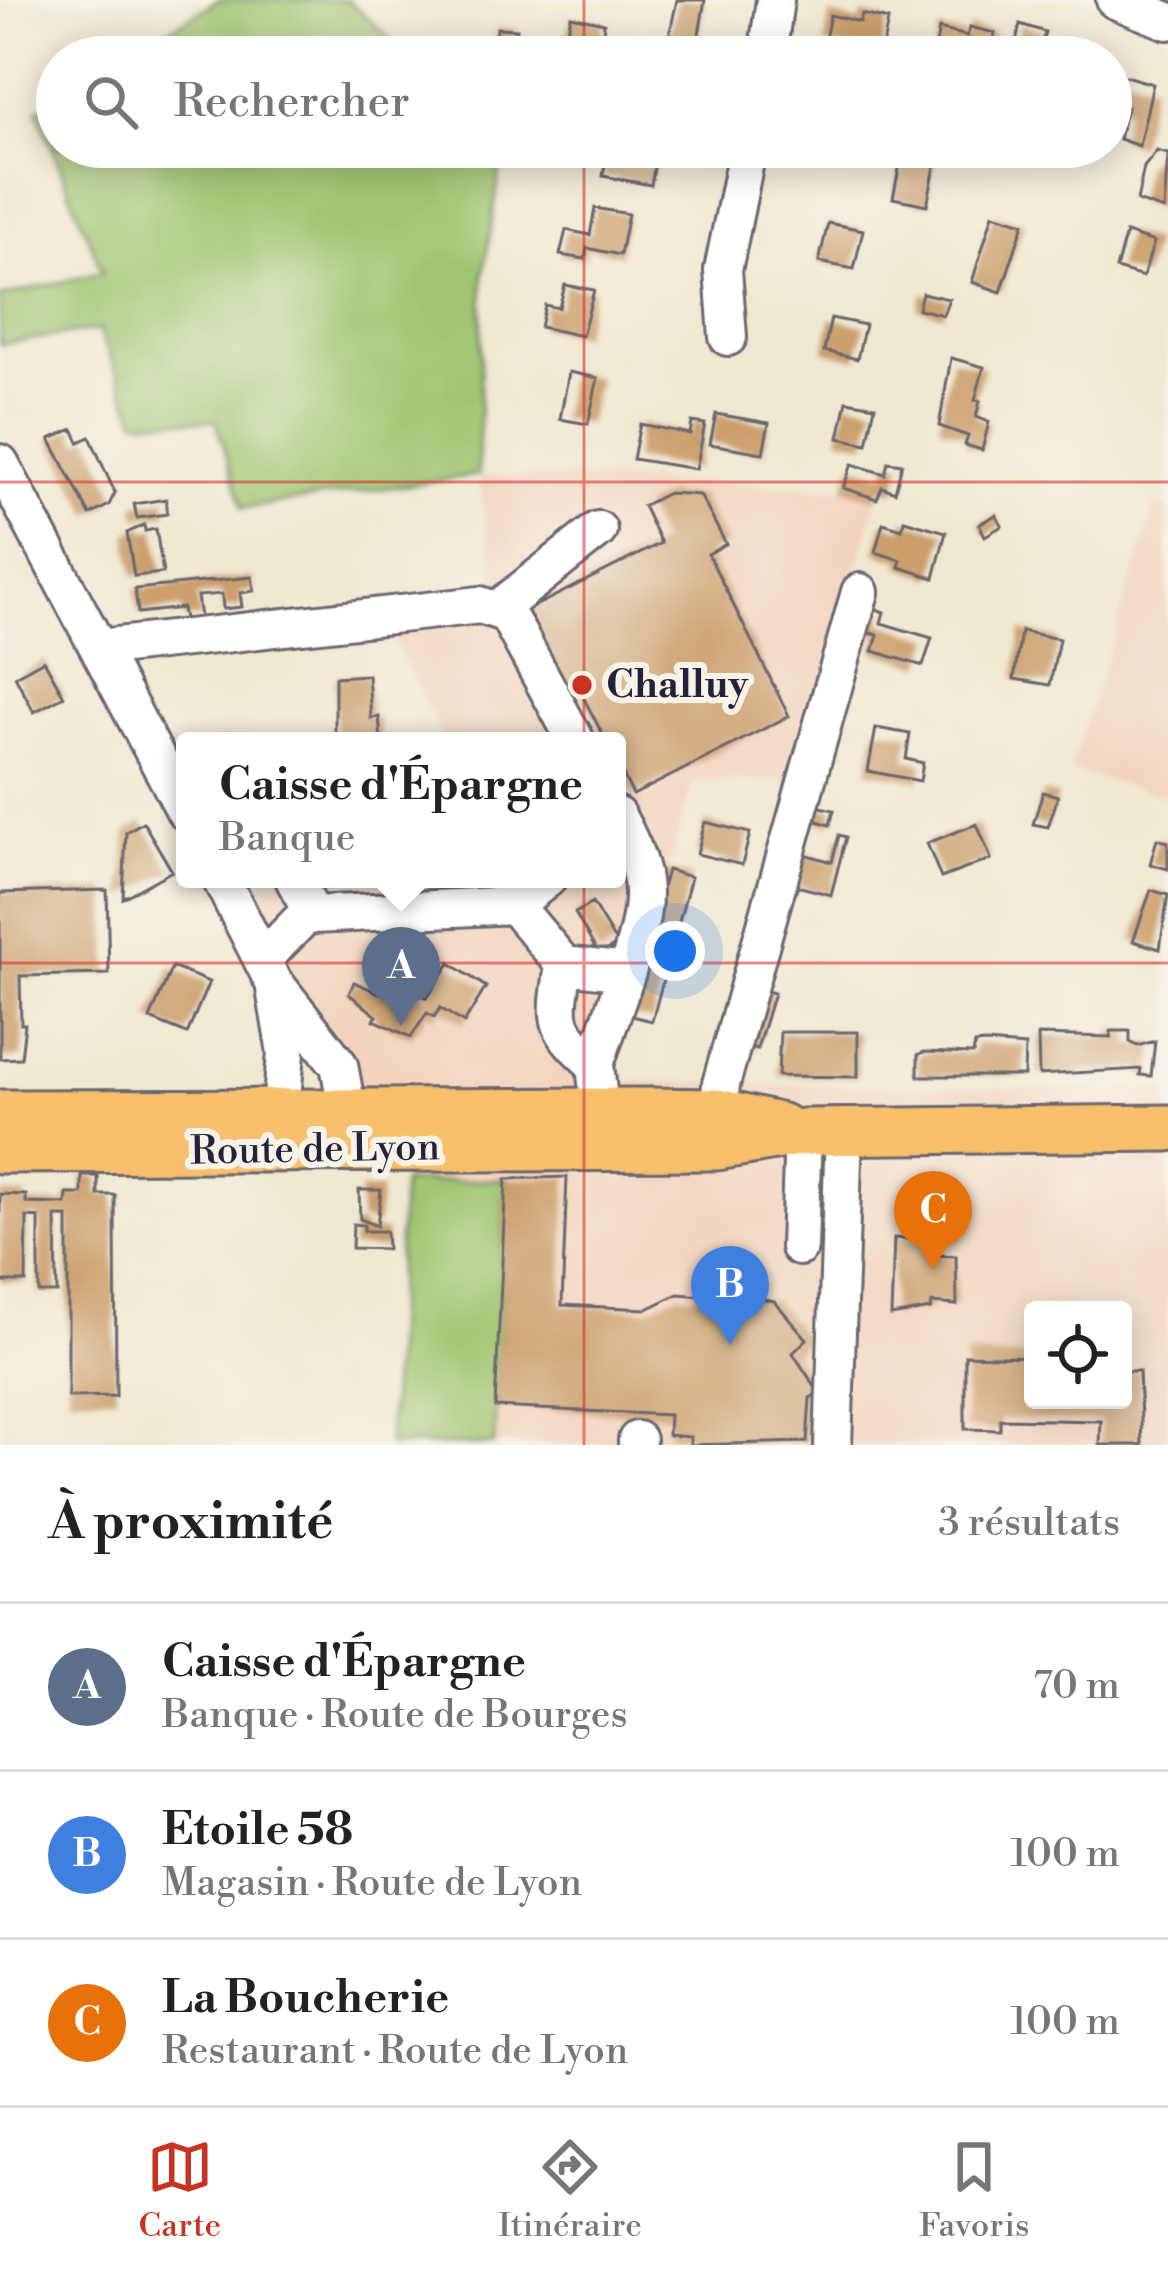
<!DOCTYPE html>
<html lang="fr">
<meta charset="utf-8">
<style>
body{margin:0;font-family:"Libre Bodoni",serif;background:#f6f6f6;color:#222}
.controls{position:absolute;right:36px;bottom:36px;display:grid;overflow:hidden;border-radius:12px;box-shadow:0 6px 30px #0003}
.controls button{width:108px;height:108px;display:grid;place-items:center;padding:0;border:0;border-bottom:3px solid #e0e0e0;background:#fff;color:#222;font:60px sans-serif}
.you{position:absolute;left:675px;top:951px;width:42px;height:42px;margin:-30px;border:9px solid #fff;border-radius:50%;background:#1a73e8;box-shadow:0 0 0 18px #1a73e833}
.badge{display:grid;place-items:center;width:78px;height:78px;border-radius:50%;background:#c8321e;color:#fff;font-size:39px;font-weight:700}
.pin{position:absolute;translate:-50% -99px;filter:drop-shadow(0 3px 6px #0008)}
.pin::after{content:'';position:absolute;top:63px;width:42px;height:36px;background:inherit;clip-path:polygon(0 0,100% 0,50% 100%)}
.popup{position:absolute;left:176px;top:732px;width:450px;height:156px;box-sizing:border-box;display:grid;place-content:center;border-radius:12px;background:#fff;filter:drop-shadow(0 3px 9px #0005);font-size:39px;white-space:nowrap;color:#767676}
.popup b{font-size:45px;color:#222}
.popup::after{content:'';position:absolute;left:50%;top:100%;margin-left:-24px;border:24px solid transparent;border-top-color:#fff}
.list{margin:0;padding:0;list-style:none}
h2{display:flex;justify-content:space-between;align-items:center;height:156px;margin:0;padding:0 48px;font-size:51px}
h2 small{font-size:39px;font-weight:400;color:#767676}
.list li{display:grid;grid-template-columns:78px 1fr auto;gap:36px;align-items:center;box-sizing:border-box;height:168px;padding:0 48px;border-top:3px solid #e0e0e0}
.list b{display:block;font-size:45px;white-space:nowrap}
.list p{margin:0;font-size:39px;white-space:nowrap;color:#767676}
.list em{font-size:39px;font-style:normal;color:#767676}
.icon{flex:none;width:66px;height:66px;fill:none;stroke:currentColor;stroke-width:2;stroke-linecap:round;stroke-linejoin:round}
.map{position:relative;flex:none;width:1168px;height:1445px;overflow:hidden}
.search{position:absolute;background:#fff;box-shadow:0 6px 30px #0003;left:36px;right:36px;top:36px;height:132px;display:flex;align-items:center;gap:30px;box-sizing:border-box;padding:0 42px;border-radius:66px;color:#767676;font-size:45px}
.sheet{height:660px;background:#fff}
nav{display:flex;justify-content:space-around;align-items:center;box-sizing:border-box;height:168px;border-top:3px solid #e0e0e0;background:#fff;font-size:33px;color:#767676}
nav a{display:grid;justify-items:center;gap:6px}
nav .on{color:#c8321e}
.map>svg:first-child{display:block}
.built{fill:#f3d4be;fill-rule:evenodd}
.green{fill:#a0c671;stroke:#617456;stroke-width:3}
.building{fill:#cc9f6c}
.lines{fill:none;stroke-linecap:round;stroke-linejoin:round}
.minor-casing{stroke:#6a6870;stroke-width:42}
.major-casing{stroke:#6a6870;stroke-width:51}
.minor{stroke:#fff;stroke-width:36}
.major{stroke:#f8bf6c;stroke-width:45}
.grid{fill:none;stroke:#d62828;stroke-width:3;stroke-opacity:0.55}
.poi-dot{fill:#c8321e;stroke:#f7f3e8;stroke-width:4.5}
.labels{text-anchor:middle;dominant-baseline:central;stroke-width:12;stroke-linejoin:round;paint-order:stroke}
.poi-label{font-size:39px;font-weight:bold;fill:#22223b;stroke:#f7f3e8;text-anchor:start}
.street-label{font-size:39px;fill:#22223b;stroke:#f7f3e8}
</style>
<div class="map">
<svg width="1168" height="1445" viewBox="0 0 1168 1445">
<rect width="100%" height="100%" fill="#f7f3e8"/>
<filter id="ink" filterUnits="userSpaceOnUse"><feTurbulence type="fractalNoise" baseFrequency=".00833" numOctaves="2"/><feDisplacementMap in="SourceGraphic" scale="24" xChannelSelector="R" yChannelSelector="G"/><feConvolveMatrix kernelMatrix="1 2 1 2 8 2 1 2 1" color-interpolation-filters="sRGB"/></filter>
<filter id="wash" filterUnits="userSpaceOnUse"><feTurbulence type="fractalNoise" baseFrequency=".004" numOctaves="4" result="noise"/><feDisplacementMap in="SourceGraphic" scale="48" xChannelSelector="R" yChannelSelector="G"/><feGaussianBlur stdDeviation="2.7" result="paint"/><feColorMatrix in="noise" values="0 0 0 0 0 0 0 0 0 0 0 0 0 0 0 0 0 1.4 0 .05"/><feComposite in="paint" operator="in"/></filter>
<g filter="url(#wash)">
<rect width="100%" height="100%" fill="#f0e9d1"/>
<path class="built" d="M 478,475 L 843,488 L 877,499 L 799,780 L 693,782 L 607,1081 L 1168,1091 L 1168,1445 L 494,1445 L 506,1180 L 402,1183 L 210,879 L 617,879 L 617,741 L 445,741 L 372,598 L 497,588 ZM 1033,1310 L 1123,1310 L 1123,1400 L 1033,1400 Z
M 1156,505 L 1168,509 L 1168,797 L 1070,770 Z"/>
<path class="green" d="M 218,0 L 348,0 L 410,57 L 124,57 Z
M 57,97 L 57,147 L 504,147 L 483,277 L 478,475 L 243,508 L 216,421 L 137,420 L 98,330 L 0,344 L 0,297 L 102,272 L 37,110 Z
M 506,1179 L 494,1445 L 388,1445 L 402,1183 Z"/>
<g id="blocks">
<path class="building" d="M 677,0 L 705,0 L 695,57 L 665,55 Z
M 862,14 L 888,20 L 881,56 L 824,44 L 830,15 L 860,22 Z
M 571,16 L 604,23 L 600,57 L 562,57 Z
M 1020,24 L 1045,32 L 1041,45 L 1077,57 L 1013,57 Z
M 970,27 L 995,33 L 989,57 L 933,57 L 939,29 L 967,36 Z
M 497,28 L 517,29 L 515,57 L 495,57 Z
M 1122,75 L 1153,84 L 1139,146 L 1119,139 L 1127,107 L 1114,103 Z
M 624,147 L 658,147 L 651,185 L 603,176 L 607,153 L 622,156 Z
M 915,147 L 939,147 L 927,205 L 893,198 L 902,154 L 913,156 Z
M 1157,151 L 1168,154 L 1164,210 L 1137,201 L 1144,167 Z
M 595,208 L 628,214 L 620,255 L 587,248 L 585,259 L 560,255 L 566,230 L 590,235 Z
M 993,214 L 1024,223 L 1001,292 L 972,282 Z
M 828,223 L 863,230 L 854,269 L 819,262 Z
M 1126,233 L 1154,242 L 1143,277 L 1116,269 Z
M 565,285 L 594,290 L 582,336 L 540,327 L 545,305 L 559,308 Z
M 922,293 L 949,299 L 943,315 L 918,309 Z
M 831,318 L 865,325 L 857,359 L 824,351 Z
M 951,358 L 984,367 L 975,400 L 980,401 L 976,417 L 989,422 L 982,450 L 965,445 L 968,436 L 939,426 Z
M 569,372 L 598,378 L 588,424 L 560,419 Z
M 847,401 L 875,406 L 867,444 L 839,438 Z
M 716,414 L 769,423 L 763,453 L 710,444 Z
M 692,422 L 705,424 L 696,469 L 633,459 L 640,424 L 690,434 Z
M 73,429 L 79,442 L 90,437 L 115,493 L 109,505 L 90,515 L 50,439 Z
M 888,462 L 902,464 L 895,492 L 882,487 L 877,499 L 843,488 L 852,464 L 885,474 Z
M 668,493 L 700,495 L 726,544 L 708,554 L 789,716 L 633,795 L 617,763 L 617,741 L 606,741 L 577,685 L 567,690 L 527,610 L 661,543 L 643,506 Z
M 166,499 L 167,514 L 137,518 L 134,504 Z
M 996,515 L 1002,526 L 985,536 L 979,524 Z
M 904,520 L 946,532 L 934,578 L 899,567 L 901,560 L 875,552 L 883,523 L 902,529 Z
M 144,525 L 145,531 L 156,529 L 163,573 L 134,576 L 127,533 Z
M 252,577 L 254,591 L 240,593 L 242,607 L 223,609 L 222,594 L 197,596 L 200,618 L 184,619 L 182,608 L 138,613 L 135,589 Z
M 873,608 L 884,612 L 881,623 L 932,638 L 923,666 L 873,651 L 878,635 L 866,632 Z
M 1021,631 L 1059,639 L 1050,685 L 1014,679 Z
M 44,660 L 64,696 L 34,712 L 15,676 Z
M 368,675 L 371,718 L 379,717 L 381,741 L 335,741 L 335,677 Z
M 876,728 L 910,734 L 906,759 L 923,763 L 920,781 L 868,771 Z
M 1043,792 L 1058,796 L 1048,827 L 1033,824 Z
M 816,806 L 834,810 L 830,825 L 814,820 Z
M 143,822 L 172,871 L 123,898 L 126,832 Z
M 705,822 L 750,833 L 742,865 L 697,854 Z
M 977,824 L 991,859 L 941,878 L 927,843 Z
M 839,835 L 846,837 L 831,895 L 789,884 L 798,852 L 832,862 Z
M 1157,839 L 1168,842 L 1168,869 L 1150,864 Z
M 667,870 L 691,877 L 652,1021 L 627,1015 Z
M 107,890 L 109,974 L 20,976 L 21,1024 L 25,1024 L 21,1058 L 0,1059 L 0,893 Z
M 1151,890 L 1168,895 L 1160,949 L 1133,941 Z
M 592,903 L 617,944 L 599,955 L 575,913 Z
M 450,963 L 486,987 L 464,1023 L 440,1008 L 434,1017 L 427,1013 L 411,1037 L 374,1020 L 377,1016 L 349,994 L 354,982 L 379,993 L 392,975 L 427,998 Z
M 172,967 L 209,982 L 187,1034 L 150,1019 Z
M 759,989 L 774,993 L 757,1049 L 742,1045 Z
M 1111,1031 L 1130,1031 L 1130,1042 L 1137,1046 L 1155,1041 L 1151,1076 L 1140,1075 L 1141,1069 L 1039,1075 L 1038,1035 L 1111,1037 Z
M 780,1032 L 858,1032 L 858,1077 L 778,1076 Z
M 985,1043 L 1025,1046 L 1024,1076 L 918,1076 L 918,1055 L 924,1052 L 973,1054 L 975,1044 Z
M 82,1176 L 98,1176 L 98,1195 L 115,1195 L 116,1396 L 68,1397 L 68,1217 L 56,1217 L 57,1293 L 39,1293 L 39,1218 L 27,1217 L 26,1282 L 0,1282 L 0,1194 L 26,1195 L 26,1203 L 66,1204 L 67,1194 L 82,1194 Z
M 567,1177 L 562,1305 L 647,1309 L 678,1294 L 716,1297 L 717,1291 L 774,1301 L 807,1339 L 793,1353 L 819,1393 L 810,1398 L 807,1442 L 690,1445 L 690,1437 L 668,1435 L 669,1415 L 495,1407 L 506,1179 Z
M 359,1190 L 381,1190 L 377,1226 L 360,1219 Z
M 353,1224 L 364,1225 L 364,1231 L 386,1231 L 387,1249 L 352,1248 Z
M 894,1238 L 924,1240 L 924,1248 L 937,1249 L 936,1255 L 956,1256 L 957,1305 L 932,1303 L 931,1309 L 891,1316 Z
M 965,1355 L 1033,1357 L 1033,1400 L 1123,1400 L 1123,1371 L 1139,1371 L 1142,1445 L 1100,1445 L 1101,1421 L 1000,1419 L 1000,1430 L 965,1429 Z"/>
</g>
</g>
<g filter="url(#ink)">
<use href="#blocks" fill-opacity="0" stroke="#6a6870" stroke-width="3"/>
<g class="lines">
<defs>
<path id="minor" d="M 1115,0 L 1168,21
M 767,57 L 775,0
M 728,337 L 723,270 L 748,147
M 0,463 L 185,811
M 497,610 L 598,530
M 99,648 L 480,605 L 507,614 L 576,741
M 221,879 L 274,983 L 286,1053 L 281,1109
M 294,879 L 313,915
M 514,905 L 547,879
M 264,958 L 303,918 L 313,915 L 514,905 L 564,965 L 627,972 C 647,902 653,882 617,816
M 564,965 C 556,1020 551,1026 595,1064
M 277,986 L 339,1065 L 347,1108
M 600,1111 L 595,1064 L 627,972
M 717,1137 L 721,1084 L 860,592
M 799,1247 L 803,1132
M 637,1445 L 637,1440
M 833,1445 L 844,1132"/>
<path id="major" d="M 0,1113 L 648,1111 L 717,1112 L 782,1127
M 0,1150 L 717,1147 L 803,1132 L 1168,1128"/>
</defs>
<use href="#minor" class="minor-casing"/>
<use href="#major" class="major-casing"/>
<use href="#minor" class="minor"/>
<use href="#major" class="major"/>
</g>
</g>
<path class="grid" d="M 584,0 L 584,57M 584,147 L 584,1445M 0,482 L 1168,482M 0,963 L 1168,963"/>
<circle class="poi-dot" cx="582" cy="685" r="12"/>
<g class="labels">
<g class="poi-label">
<text x="606" y="685">Challuy</text>
</g>
<g class="street-label">
<text transform="translate(315 1150) rotate(-1)">Route de Lyon</text>
</g>
</g>
</svg>
<div class="controls">
<button><svg class="icon" aria-label="locate" viewBox="0 0 24 24"><circle cx="12" cy="12" r="6"/><path d="M12 2v4M12 18v4M2 12h4M18 12h4"/></svg></button>
</div>
<div class="you"></div>
<div class="pin badge" style="left:401px;top:1026px;background:#5c6f8a">A</div>
<div class="popup"><b>Caisse d'Épargne</b>Banque</div>
<div class="pin badge" style="left:730px;top:1345px;background:#3f7fe0">B</div>
<div class="pin badge" style="left:933px;top:1270px;background:#e8710a">C</div>
<div class="search"><svg class="icon" aria-label="search" viewBox="0 0 24 24"><circle cx="10" cy="10" r="6"/><path d="M15 15l6 6"/></svg>Rechercher</div>
</div>
<section class="sheet">
<h2>À proximité<small>3 résultats</small></h2>
<ul class="list">
<li><span class="badge" style="background:#5c6f8a">A</span><div><b>Caisse d'Épargne</b><p>Banque · Route de Bourges</p></div><em>70 m</em></li>
<li><span class="badge" style="background:#3f7fe0">B</span><div><b>Etoile 58</b><p>Magasin · Route de Lyon</p></div><em>100 m</em></li>
<li><span class="badge" style="background:#e8710a">C</span><div><b>La Boucherie</b><p>Restaurant · Route de Lyon</p></div><em>100 m</em></li>
</ul>
</section>
<nav>
<a class="on"><svg class="icon" aria-label="map" viewBox="0 0 24 24"><path d="M3 6l6-2 6 2 6-2v14l-6 2-6-2-6 2zM9 4v14M15 6v14"/></svg>Carte</a>
<a><svg class="icon" aria-label="directions" viewBox="0 0 24 24"><path d="M12 3l9 9-9 9-9-9zM9 14v-3h6M13 9l2 2-2 2"/></svg>Itinéraire</a>
<a><svg class="icon" aria-label="saved" viewBox="0 0 24 24"><path d="M7 4h10v16l-5-4-5 4z"/></svg>Favoris</a>
</nav>
